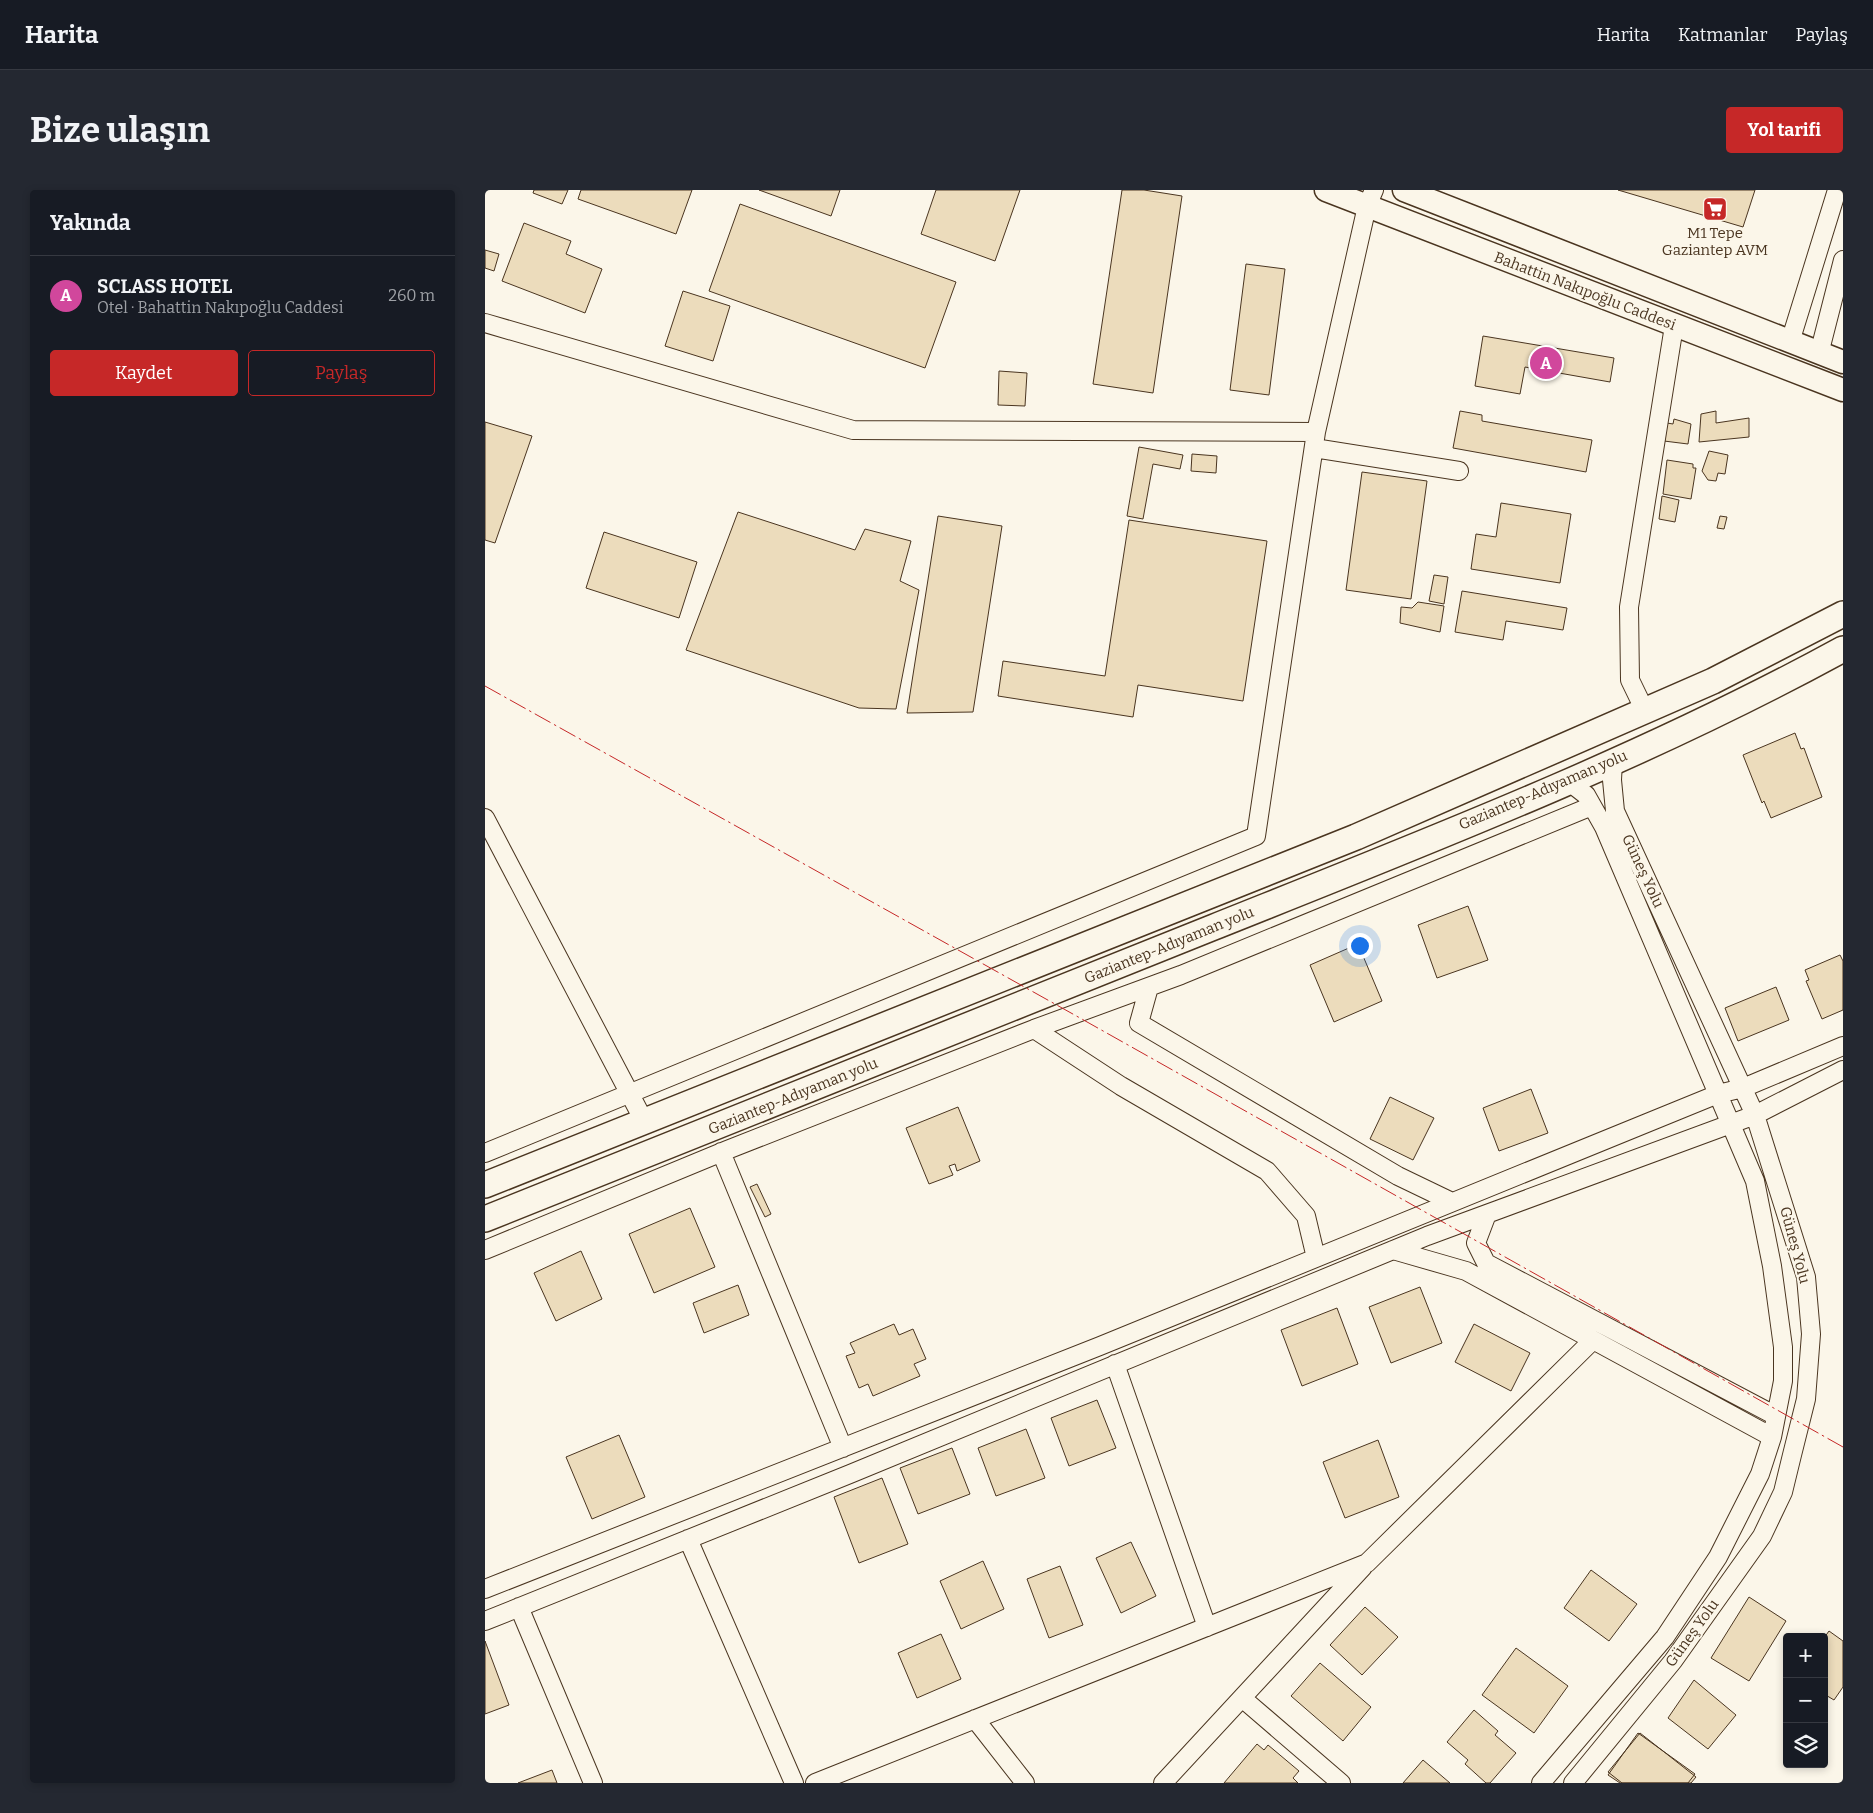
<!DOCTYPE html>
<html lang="tr">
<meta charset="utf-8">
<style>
body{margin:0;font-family:Bitter,serif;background:#242831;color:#f1f3f6}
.controls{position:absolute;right:15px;bottom:15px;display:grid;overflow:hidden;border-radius:5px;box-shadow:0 2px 8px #0003}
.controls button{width:45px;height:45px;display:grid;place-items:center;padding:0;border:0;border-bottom:1px solid #363941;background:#171b24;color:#f1f3f6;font:25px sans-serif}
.you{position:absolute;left:874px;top:755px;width:18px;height:18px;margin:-12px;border:4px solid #fff;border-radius:50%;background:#1a73e8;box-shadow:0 0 0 8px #1a73e833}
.badge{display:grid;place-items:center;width:32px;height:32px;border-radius:50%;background:#c62828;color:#fff;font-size:16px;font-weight:700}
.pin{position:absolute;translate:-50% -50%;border:2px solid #fff;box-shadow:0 1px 5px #0006}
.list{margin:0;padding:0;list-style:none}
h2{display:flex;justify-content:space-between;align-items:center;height:65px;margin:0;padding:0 20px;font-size:21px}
h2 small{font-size:16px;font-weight:400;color:#9ea1a6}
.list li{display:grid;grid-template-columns:32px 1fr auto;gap:15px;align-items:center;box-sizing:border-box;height:80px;padding:0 20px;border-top:1px solid #363941}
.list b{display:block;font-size:19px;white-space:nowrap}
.list p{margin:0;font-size:16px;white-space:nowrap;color:#9ea1a6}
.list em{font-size:16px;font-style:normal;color:#9ea1a6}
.actions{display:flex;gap:10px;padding:15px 20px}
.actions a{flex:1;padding:11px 0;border:1px solid #c62828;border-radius:5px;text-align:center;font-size:18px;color:#c62828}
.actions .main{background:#c62828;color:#fff}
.icon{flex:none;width:28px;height:28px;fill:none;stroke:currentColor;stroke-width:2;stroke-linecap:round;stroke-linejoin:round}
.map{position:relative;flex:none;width:1358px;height:1593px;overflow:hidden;border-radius:5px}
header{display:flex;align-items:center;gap:30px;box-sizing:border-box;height:70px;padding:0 25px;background:#171b24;border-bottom:1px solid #363941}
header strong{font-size:24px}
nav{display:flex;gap:28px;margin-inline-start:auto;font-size:18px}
.intro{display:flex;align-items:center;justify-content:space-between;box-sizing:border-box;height:120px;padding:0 30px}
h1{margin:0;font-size:35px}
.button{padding:12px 22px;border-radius:5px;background:#c62828;color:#fff;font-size:18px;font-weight:700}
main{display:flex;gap:30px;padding:0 30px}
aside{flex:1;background:#171b24;border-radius:5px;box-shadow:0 2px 8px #0003}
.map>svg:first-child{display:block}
.building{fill:#ecdcbc;stroke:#4a3520}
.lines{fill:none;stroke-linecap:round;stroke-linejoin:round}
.minor-casing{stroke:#4a3520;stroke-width:20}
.major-casing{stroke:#4a3520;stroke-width:25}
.highway-casing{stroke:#4a3520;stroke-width:28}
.minor{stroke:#fbf6e9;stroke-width:18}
.major{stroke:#fbf6e9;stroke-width:22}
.highway{stroke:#fbf6e9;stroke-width:25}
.power{stroke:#c62828;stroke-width:1;stroke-dasharray:18 4 2.5 4;stroke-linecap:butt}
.labels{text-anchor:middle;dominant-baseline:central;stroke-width:4;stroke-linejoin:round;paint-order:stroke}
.poi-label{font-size:15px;fill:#4a3520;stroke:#fbf6e9}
.street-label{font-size:15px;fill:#4a3520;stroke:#fbf6e9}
</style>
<header>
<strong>Harita</strong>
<nav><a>Harita</a><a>Katmanlar</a><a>Paylaş</a></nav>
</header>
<div class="intro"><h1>Bize ulaşın</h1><a class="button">Yol tarifi</a></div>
<main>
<aside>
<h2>Yakında<small></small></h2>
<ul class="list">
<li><span class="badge" style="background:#d1479c">A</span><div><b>SCLASS HOTEL</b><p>Otel · Bahattin Nakıpoğlu Caddesi</p></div><em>260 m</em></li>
</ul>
<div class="actions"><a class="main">Kaydet</a><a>Paylaş</a></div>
</aside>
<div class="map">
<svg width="1358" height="1593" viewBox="0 0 1358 1593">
<rect width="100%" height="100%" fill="#fbf6e9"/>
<path class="building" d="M 49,0 L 83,0 L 77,14 L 48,3 Z
M 96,0 L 207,0 L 191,44 L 93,9 Z
M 274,0 L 355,0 L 346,26 Z
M 451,0 L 535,0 L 510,71 L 436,44 Z
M 637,0 L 659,0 L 697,6 L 668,203 L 608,194 Z
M 1133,0 L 1270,0 L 1258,37 Z
M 255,14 L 471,92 L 440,178 L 224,101 Z
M 39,33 L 86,51 L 81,64 L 117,79 L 100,123 L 17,91 Z
M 0,60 L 14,64 L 9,81 L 0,78 Z
M 761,74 L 800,79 L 784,205 L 745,200 Z
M 198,101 L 245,116 L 228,171 L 180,156 Z
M 998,146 L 1129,168 L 1125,192 L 1040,177 L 1035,204 L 990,196 Z
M 514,181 L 542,183 L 540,216 L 513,215 Z
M 975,221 L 997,225 L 997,231 L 1107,250 L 1101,282 L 968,258 Z
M 1231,221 L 1231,233 L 1264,228 L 1264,247 L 1214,252 L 1216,224 Z
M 1189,229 L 1206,234 L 1203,254 L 1179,251 L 1182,233 L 1188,234 Z
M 0,232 L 47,246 L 10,353 L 0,350 Z
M 654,257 L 698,265 L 695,279 L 668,274 L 658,329 L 642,326 Z
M 1224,261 L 1243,265 L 1240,284 L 1233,283 L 1231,291 L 1223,290 L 1217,281 Z
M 707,264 L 732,266 L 731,283 L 706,281 Z
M 1182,270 L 1208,274 L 1208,278 L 1211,278 L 1206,309 L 1178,304 Z
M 877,282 L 942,291 L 926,409 L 861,400 Z
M 1177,306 L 1194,310 L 1190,332 L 1174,329 Z
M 1016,313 L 1086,324 L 1075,393 L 986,379 L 991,344 L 1011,347 Z
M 253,322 L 370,360 L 380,339 L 426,351 L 415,391 L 434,400 L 411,519 L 374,518 L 201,460 Z
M 453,326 L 517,336 L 488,522 L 422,523 Z
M 1235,326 L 1242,327 L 1239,339 L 1232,338 Z
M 644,330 L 782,351 L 758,511 L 653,495 L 648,527 L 513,506 L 518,471 L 620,486 Z
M 119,342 L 212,372 L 194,428 L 101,398 Z
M 949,385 L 963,387 L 959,414 L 944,411 Z
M 977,401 L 1082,418 L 1078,440 L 1021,431 L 1018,450 L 970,442 Z
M 933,412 L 959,416 L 955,442 L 915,433 L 916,417 L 927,418 Z
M 1310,543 L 1316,559 L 1319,558 L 1337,607 L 1286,628 L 1279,611 L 1277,613 L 1258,565 Z
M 983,716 L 1003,770 L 952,788 L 933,735 Z
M 873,754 L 897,811 L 849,832 L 825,775 Z
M 1355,765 L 1358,771 L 1358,820 L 1337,829 L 1321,791 L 1324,790 L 1320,780 Z
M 1291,797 L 1304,830 L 1253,851 L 1240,818 Z
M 1046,899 L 1063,943 L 1014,961 L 998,918 Z
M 905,907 L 949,928 L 928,970 L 885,949 Z
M 473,917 L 495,971 L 472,981 L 470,974 L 464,976 L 468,985 L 444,994 L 421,938 Z
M 272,994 L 286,1024 L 280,1027 L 265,997 Z
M 205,1018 L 230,1077 L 169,1103 L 144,1044 Z
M 96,1061 L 117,1109 L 71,1131 L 49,1083 Z
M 253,1095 L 264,1125 L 219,1143 L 208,1113 Z
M 935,1097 L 957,1153 L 906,1173 L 884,1117 Z
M 852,1118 L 873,1174 L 817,1196 L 796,1140 Z
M 409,1134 L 414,1145 L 428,1139 L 441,1169 L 429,1174 L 435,1186 L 388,1206 L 383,1194 L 374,1198 L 361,1166 L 370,1163 L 365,1153 Z
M 989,1134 L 1045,1163 L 1026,1201 L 970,1172 Z
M 612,1210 L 631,1258 L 584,1276 L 566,1228 Z
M 541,1239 L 560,1288 L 511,1306 L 493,1258 Z
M 134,1245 L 160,1307 L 107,1329 L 81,1267 Z
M 893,1250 L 914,1307 L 860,1328 L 838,1272 Z
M 467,1258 L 485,1304 L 433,1324 L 415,1278 Z
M 397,1288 L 423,1354 L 374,1373 L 349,1307 Z
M 646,1352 L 671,1406 L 636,1423 L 611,1368 Z
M 498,1371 L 519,1419 L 476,1439 L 455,1391 Z
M 575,1376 L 598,1435 L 564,1448 L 542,1389 Z
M 1106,1380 L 1152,1414 L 1124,1451 L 1079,1418 Z
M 1264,1407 L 1301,1431 L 1264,1491 L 1226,1468 Z
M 880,1417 L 913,1447 L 877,1485 L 845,1455 Z
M 1344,1441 L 1358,1451 L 1358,1497 L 1349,1510 L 1339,1504 L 1339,1448 Z
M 456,1444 L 476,1489 L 432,1508 L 413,1463 Z
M 0,1451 L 24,1515 L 0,1524 Z
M 1031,1458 L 1083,1496 L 1049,1543 L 997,1505 Z
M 835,1473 L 886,1517 L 858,1551 L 806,1506 Z
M 1209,1490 L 1251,1525 L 1223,1559 L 1183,1528 Z
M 989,1520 L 1013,1541 L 1010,1545 L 1031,1563 L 1005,1593 L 1001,1593 L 980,1574 L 983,1570 L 962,1552 Z
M 1153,1543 L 1210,1584 L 1203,1593 L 1135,1593 L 1123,1585 Z
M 1155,1543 L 1211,1587 L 1206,1593 L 1137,1593 L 1123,1582 Z
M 772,1554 L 779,1560 L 783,1555 L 814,1581 L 808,1588 L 813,1593 L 739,1593 Z
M 938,1570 L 965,1593 L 918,1593 Z
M 67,1580 L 72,1593 L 33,1593 Z"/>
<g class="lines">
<defs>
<path id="minor" d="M 0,133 L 368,240 L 831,242 L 882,16 L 889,0
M 1305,152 L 1352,0
M 1334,164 L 1358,70
M 829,258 L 974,281
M 1160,521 L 1145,490 L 1144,417 L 1189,136
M 0,628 L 159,931
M 664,797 L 654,833 L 913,986 L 967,1012
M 549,839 L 636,896 L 782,981 L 821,1026 L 831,1068
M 236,962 L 358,1258
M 0,963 L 771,646 L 831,242
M 1002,1024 L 991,1053 L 1001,1073 L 1291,1226
M 0,1060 L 242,960 L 549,839 L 696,785 L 1107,616
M 908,1060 L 981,1081 L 1287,1247
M 630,1174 L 722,1437
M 203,1349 L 309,1593
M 0,1399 L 615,1156 L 1233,904 L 1258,898 L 1358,856
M 34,1417 L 108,1593
M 0,1431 L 365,1284 L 942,1046 L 1270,925 L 1358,880
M 757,1508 L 856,1593
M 490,1529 L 540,1593
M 330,1593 L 882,1373 L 1108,1150
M 678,1593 L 878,1377
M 1056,1593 L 1180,1447 L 1233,1367 L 1275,1284 L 1287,1247 L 1298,1191 L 1298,1157 L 1287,1076 L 1270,991 L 1119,637 L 1101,605 L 1083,591
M 1088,1593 L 1188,1471 L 1277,1346 L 1298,1302 L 1307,1265 L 1321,1209 L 1326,1144 L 1321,1087 L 1270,925 L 1130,621 L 1127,590 L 1128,571"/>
<path id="major" d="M 841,0 L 1358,200
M 919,0 L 1358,172"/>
<path id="highway" d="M 0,995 L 871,647 L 1228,491 L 1358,424
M 0,1029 C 243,932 486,835 729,737 C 939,653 1159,568 1358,459"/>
</defs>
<use href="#minor" class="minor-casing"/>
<use href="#major" class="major-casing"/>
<use href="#highway" class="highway-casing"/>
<use href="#minor" class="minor"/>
<use href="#major" class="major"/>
<use href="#highway" class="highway"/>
<path class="power" d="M 0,496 L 595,828 L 1358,1257"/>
</g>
<defs>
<symbol id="supermarket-square" viewBox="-11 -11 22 22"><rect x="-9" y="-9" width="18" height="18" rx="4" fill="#c62828" stroke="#fbf6e9"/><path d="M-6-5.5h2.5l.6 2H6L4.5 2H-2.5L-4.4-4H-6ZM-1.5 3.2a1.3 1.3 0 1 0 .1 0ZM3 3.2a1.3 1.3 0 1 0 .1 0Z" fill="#fff"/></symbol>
</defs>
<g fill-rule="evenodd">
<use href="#supermarket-square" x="1216" y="5" width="28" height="28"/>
</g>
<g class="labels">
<g class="poi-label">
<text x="1230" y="43">M1 Tepe<tspan x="1230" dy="17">Gaziantep AVM</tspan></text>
</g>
<g class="street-label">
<text transform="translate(1100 101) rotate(21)">Bahattin Nakıpoğlu Caddesi</text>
<text transform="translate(1058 600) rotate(-23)">Gaziantep-Adıyaman yolu</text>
<text transform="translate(1158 681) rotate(65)">Güneş Yolu</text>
<text transform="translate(684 755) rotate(-22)">Gaziantep-Adıyaman yolu</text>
<text transform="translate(308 906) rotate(-22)">Gaziantep-Adıyaman yolu</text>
<text transform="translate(1310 1055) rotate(75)">Güneş Yolu</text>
<text transform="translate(1207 1443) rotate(-54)">Güneş Yolu</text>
</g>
</g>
</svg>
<div class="controls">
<button>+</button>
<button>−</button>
<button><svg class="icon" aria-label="layers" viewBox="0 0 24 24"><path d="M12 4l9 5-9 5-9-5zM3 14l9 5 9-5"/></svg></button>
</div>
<div class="you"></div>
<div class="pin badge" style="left:1061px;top:173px;background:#d1479c">A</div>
</div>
</main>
